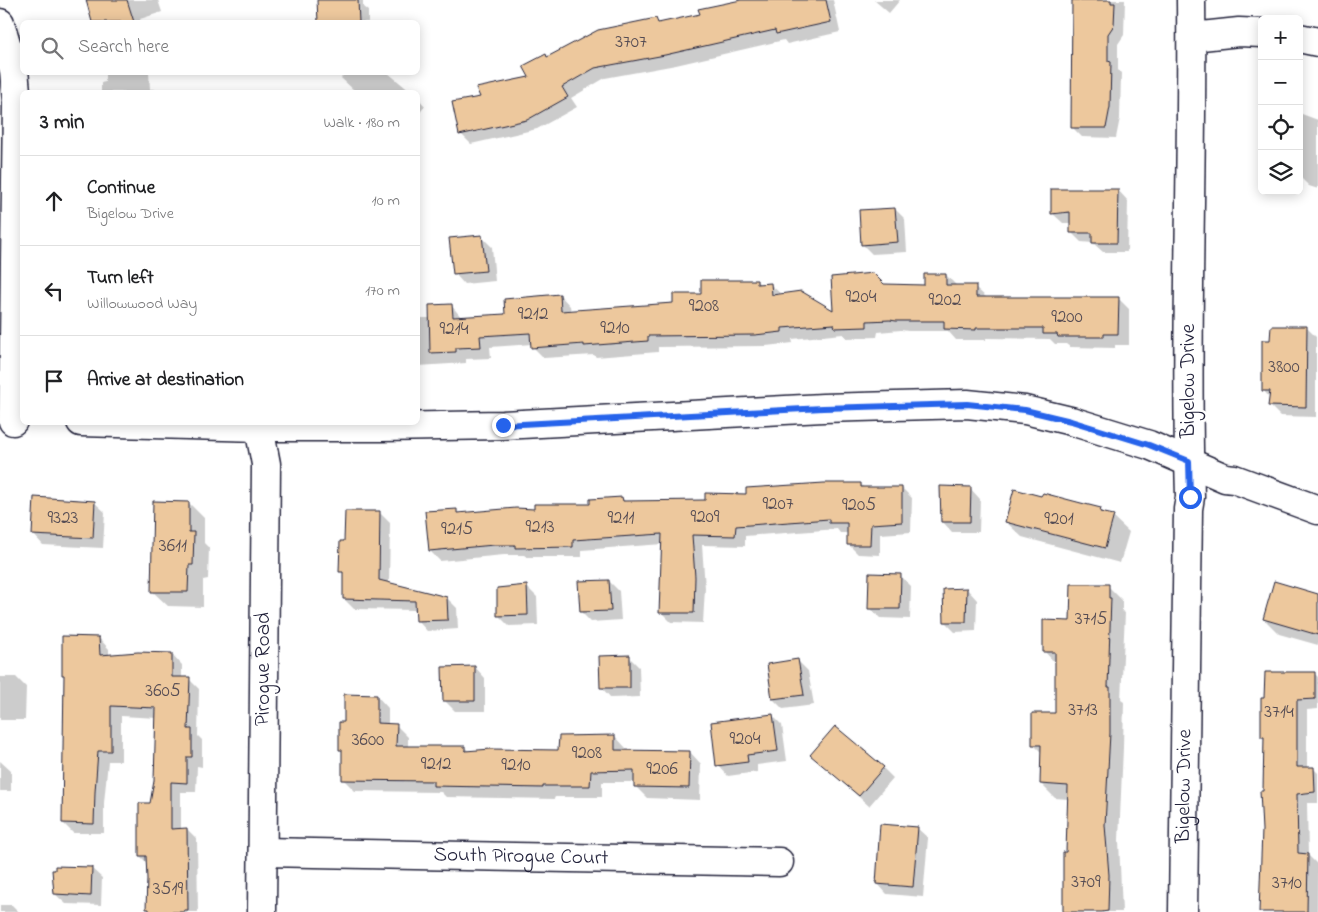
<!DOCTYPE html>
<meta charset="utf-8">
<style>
body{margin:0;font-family:"Indie Flower",sans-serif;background:#f6f6f6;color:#202124}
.controls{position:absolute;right:15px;top:15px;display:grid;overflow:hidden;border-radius:8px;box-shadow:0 2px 12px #0003}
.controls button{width:45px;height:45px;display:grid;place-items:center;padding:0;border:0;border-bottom:1px solid #e0e0e0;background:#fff;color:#202124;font:25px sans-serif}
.stop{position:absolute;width:15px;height:15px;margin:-11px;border:4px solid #2563eb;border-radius:50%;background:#fff}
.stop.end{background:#2563eb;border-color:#fff;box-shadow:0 1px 5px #0008}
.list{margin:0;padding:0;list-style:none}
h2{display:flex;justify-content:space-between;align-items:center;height:65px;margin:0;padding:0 20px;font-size:21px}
h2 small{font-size:16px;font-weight:400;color:#757577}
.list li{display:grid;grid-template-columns:32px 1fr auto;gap:15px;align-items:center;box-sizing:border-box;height:90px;padding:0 20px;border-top:1px solid #e0e0e0}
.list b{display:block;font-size:19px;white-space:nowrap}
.list p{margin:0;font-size:16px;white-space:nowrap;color:#757577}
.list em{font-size:16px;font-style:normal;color:#757577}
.icon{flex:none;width:28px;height:28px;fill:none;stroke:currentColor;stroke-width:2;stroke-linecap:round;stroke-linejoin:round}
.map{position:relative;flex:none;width:1318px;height:912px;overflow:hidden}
.search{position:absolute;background:#fff;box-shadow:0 2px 12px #0003;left:20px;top:20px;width:400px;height:55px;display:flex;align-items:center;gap:12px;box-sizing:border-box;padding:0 18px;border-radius:8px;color:#757577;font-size:19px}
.panel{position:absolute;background:#fff;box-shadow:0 2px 12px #0003;left:20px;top:90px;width:400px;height:335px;border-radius:8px}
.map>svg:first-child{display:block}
.shadow{fill:#0003}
.building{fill:#edc89d;stroke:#22223b}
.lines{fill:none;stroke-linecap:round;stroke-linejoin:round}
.minor-casing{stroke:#22223b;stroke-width:31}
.minor{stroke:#fff;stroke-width:28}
.route{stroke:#2563eb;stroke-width:6}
.labels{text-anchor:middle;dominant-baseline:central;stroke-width:5;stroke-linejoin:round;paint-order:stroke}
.number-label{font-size:19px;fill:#554c54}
.street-label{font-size:21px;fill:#22223b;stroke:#fff}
</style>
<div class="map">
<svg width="1318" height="912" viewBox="0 0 1318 912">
<rect width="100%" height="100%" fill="#fff"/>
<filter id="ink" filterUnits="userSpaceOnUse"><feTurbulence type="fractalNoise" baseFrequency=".02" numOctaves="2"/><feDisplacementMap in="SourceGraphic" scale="10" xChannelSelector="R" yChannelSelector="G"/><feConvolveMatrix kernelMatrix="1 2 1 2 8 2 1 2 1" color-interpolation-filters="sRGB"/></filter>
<g filter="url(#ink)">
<path class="shadow" d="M 87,0 L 158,0 L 162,12 L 140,19 L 141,22 L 94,22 Z
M 318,0 L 363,0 L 363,7 L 368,11 L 368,22 L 319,22 Z
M 779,0 L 833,0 L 840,32 L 787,44 L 784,40 L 676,65 L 605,78 L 571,98 L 577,107 L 537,129 L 471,144 L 461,134 L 482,98 L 530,78 L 546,55 L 548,58 L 655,19 L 660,24 Z
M 874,0 L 900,0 L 889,13 Z
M 1074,0 L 1125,0 L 1124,35 L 1118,44 L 1118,70 L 1121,73 L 1120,118 L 1116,138 L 1082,137 L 1072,127 Z
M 105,72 L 149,72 L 150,89 L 154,89 L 158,92 L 101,92 L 101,83 L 105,82 Z
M 346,72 L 387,72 L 411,92 L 356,92 L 341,78 Z
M 418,98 L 425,106 L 418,115 Z
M 1299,113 L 1318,120 L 1318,189 L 1309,186 L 1299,176 Z
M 1118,190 L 1128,201 L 1127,252 L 1103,252 L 1093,243 L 1081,242 L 1071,232 L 1071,223 L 1063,223 L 1052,213 Z
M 895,209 L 905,219 L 907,252 L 872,254 L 862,244 Z
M 481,236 L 492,247 L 495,281 L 464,284 L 454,273 Z
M 946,275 L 957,286 L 975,287 L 986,297 L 1118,298 L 1129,309 L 1129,345 L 1115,345 L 1115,348 L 1070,347 L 1066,344 L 1055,344 L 1050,339 L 986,338 L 986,340 L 956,340 L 948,331 L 908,331 L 901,330 L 878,332 L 877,337 L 847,338 L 843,334 L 792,339 L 793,343 L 766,346 L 658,347 L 658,352 L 596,357 L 594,355 L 544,358 L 533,347 L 532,344 L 490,347 L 491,358 L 466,359 L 466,363 L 418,366 L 418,318 L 430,318 L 451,305 L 462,318 L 506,315 L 560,295 L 570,306 L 571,312 L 674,304 L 757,281 L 760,285 L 770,284 L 782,295 L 835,312 L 884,285 L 926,286 Z
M 1306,327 L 1316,337 L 1316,417 L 1280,416 L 1270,406 L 1270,398 L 1263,390 L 1271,342 Z
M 861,484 L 864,488 L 902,488 L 912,498 L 911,532 L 880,534 L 880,555 L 858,554 L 848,544 L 848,533 L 840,533 L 837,529 L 745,536 L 745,546 L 702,545 L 705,588 L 703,623 L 671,622 L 661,612 L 663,544 L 582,550 L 582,557 L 527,557 L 524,555 L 504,555 L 440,561 L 430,551 L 456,511 L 459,514 L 535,510 L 591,505 L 622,498 L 626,502 L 706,501 L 748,495 Z
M 970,488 L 980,499 L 979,532 L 952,532 L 942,521 Z
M 94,502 L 105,512 L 103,548 L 43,545 L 33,534 Z
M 189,503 L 204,518 L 204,543 L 209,548 L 208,579 L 203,580 L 203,607 L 168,606 L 152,591 Z
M 1100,510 L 1105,514 L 1113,517 L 1129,532 L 1120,563 L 1022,537 L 1006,522 Z
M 380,513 L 390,523 L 389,584 L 447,598 L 457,608 L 458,629 L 427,631 L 417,620 L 417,610 L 354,609 L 344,599 L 345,575 L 341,571 L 345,542 Z
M 900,575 L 911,586 L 910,619 L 880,618 L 870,608 Z
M 609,581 L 619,591 L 621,620 L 591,622 L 581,612 Z
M 1108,586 L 1122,600 L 1122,611 L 1125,613 L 1121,700 L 1124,702 L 1123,748 L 1119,840 L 1122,912 L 1064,912 L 1069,799 L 1055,798 L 1041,784 L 1042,753 L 1033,744 L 1057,714 L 1056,664 L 1044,651 Z
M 527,587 L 537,597 L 538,625 L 509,626 L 499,616 Z
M 967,589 L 977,600 L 976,631 L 955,632 L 945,622 Z
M 1318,595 L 1318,645 L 1279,634 L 1264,619 Z
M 99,638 L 109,649 L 109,655 L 172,654 L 182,665 L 182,678 L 189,679 L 199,689 L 198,736 L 202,740 L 202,767 L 197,766 L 196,792 L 181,792 L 181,829 L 187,829 L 197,839 L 198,912 L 150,912 L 148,908 L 147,863 L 140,856 L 155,781 L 157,718 L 121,716 L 121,761 L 108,761 L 104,803 L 104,833 L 73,833 L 63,823 L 66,677 L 63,674 Z
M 629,657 L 639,667 L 640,697 L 611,698 L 601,687 Z
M 798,661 L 808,671 L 814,705 L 783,709 L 773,699 Z
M 475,667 L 485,678 L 485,711 L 455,711 L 444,700 Z
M 1314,673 L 1318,677 L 1318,709 L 1307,710 L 1307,769 L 1314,769 L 1318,773 L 1318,803 L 1307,803 L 1308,855 L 1318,865 L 1317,912 L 1260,912 L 1265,740 L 1262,737 Z
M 0,677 L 16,677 L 26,687 L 25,720 L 0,720 Z
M 377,696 L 388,708 L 388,725 L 396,725 L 408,737 L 408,747 L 465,747 L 469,752 L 560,751 L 615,736 L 626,748 L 626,751 L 690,752 L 701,764 L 700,800 L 647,798 L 635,786 L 635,782 L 602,782 L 602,797 L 555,797 L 554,799 L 446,797 L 441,792 L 355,791 L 343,779 L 344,753 L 340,749 L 345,723 Z
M 772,715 L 782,725 L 787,761 L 757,765 L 757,772 L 728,776 L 718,765 Z
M 812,755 L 883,768 L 893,778 L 869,806 Z
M 0,761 L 11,771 L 11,791 L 0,791 Z
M 917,828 L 928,838 L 923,897 L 887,894 L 877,883 Z
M 91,868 L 102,878 L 101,905 L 66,904 L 55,894 Z
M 0,905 L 12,905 L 19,912 L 0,912 Z"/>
<path class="building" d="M 86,0 L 127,0 L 134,22 L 92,22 Z
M 317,0 L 358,0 L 359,22 L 318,22 Z
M 741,0 L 826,0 L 831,22 L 776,34 L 775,30 L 665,55 L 595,68 L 562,87 L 568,97 L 527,120 L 459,135 L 452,102 L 480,97 L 476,88 L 529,77 L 523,66 L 546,54 L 547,57 L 598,30 L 656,18 L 658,23 L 700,14 L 698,9 Z
M 1072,0 L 1111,0 L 1111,3 L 1115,3 L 1114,25 L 1108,34 L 1108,61 L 1111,62 L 1110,107 L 1106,128 L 1071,128 Z
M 1051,189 L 1118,189 L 1117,243 L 1092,243 L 1092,233 L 1070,233 L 1070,212 L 1051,214 Z
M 895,208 L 898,242 L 861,245 L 859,210 Z
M 482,235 L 486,271 L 453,274 L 449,238 Z
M 873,273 L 884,284 L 924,285 L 924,274 L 946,274 L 946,285 L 976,285 L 976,297 L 1119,297 L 1118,334 L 1104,334 L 1104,337 L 1058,337 L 1057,334 L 1043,334 L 1043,328 L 976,328 L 976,330 L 944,329 L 944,321 L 896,321 L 890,320 L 867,321 L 867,327 L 835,328 L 834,324 L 782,328 L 782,332 L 755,335 L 648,336 L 648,341 L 584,346 L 584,344 L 531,348 L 530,333 L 480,336 L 481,347 L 456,348 L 456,352 L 430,353 L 429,305 L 452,304 L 453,317 L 505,314 L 504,299 L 560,294 L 561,311 L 673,303 L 673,294 L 701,294 L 701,280 L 757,280 L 757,284 L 771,283 L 772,295 L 801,291 L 833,310 L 831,277 Z
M 1271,326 L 1307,326 L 1306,407 L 1268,406 L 1270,391 L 1262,391 L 1262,340 L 1270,340 Z
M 824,483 L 861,483 L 861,487 L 902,487 L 902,522 L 871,524 L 870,545 L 847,545 L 847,523 L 829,523 L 829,519 L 736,526 L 735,536 L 692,535 L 695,577 L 694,613 L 659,613 L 662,534 L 573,540 L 573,547 L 515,548 L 515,545 L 494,545 L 429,551 L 425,511 L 457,509 L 457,513 L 516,508 L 534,509 L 534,504 L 590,504 L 590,499 L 622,497 L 623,501 L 705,500 L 705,493 L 746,494 L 746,488 Z
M 940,486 L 971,487 L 970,522 L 941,522 Z
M 1014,489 L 1041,496 L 1043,493 L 1081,503 L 1101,508 L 1100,512 L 1114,515 L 1105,548 L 1005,522 Z
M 34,497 L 95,501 L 93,538 L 32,535 Z
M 153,501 L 189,502 L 189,532 L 194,532 L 193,565 L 189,565 L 188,592 L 151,592 Z
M 345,511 L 380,511 L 379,580 L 447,597 L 448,620 L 416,621 L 415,601 L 343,599 L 343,572 L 339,572 L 340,541 L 344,541 Z
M 869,573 L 901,574 L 900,609 L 868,609 Z
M 609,580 L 611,611 L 580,612 L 578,581 Z
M 1274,581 L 1318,594 L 1318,635 L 1263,619 Z
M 1071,584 L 1109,584 L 1109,598 L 1111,598 L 1108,687 L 1110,687 L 1110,733 L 1105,825 L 1109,875 L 1108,911 L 1102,912 L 1063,912 L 1063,852 L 1066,852 L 1068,786 L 1040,784 L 1041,745 L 1032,745 L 1032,713 L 1055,713 L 1055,652 L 1043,652 L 1043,620 L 1070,621 Z
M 527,585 L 528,615 L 497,616 L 497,588 Z
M 967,588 L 966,622 L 944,622 L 943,589 Z
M 62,636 L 99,637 L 100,655 L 138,652 L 172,653 L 172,677 L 190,677 L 188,729 L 192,729 L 192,757 L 187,757 L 187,783 L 171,782 L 171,829 L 187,828 L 188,910 L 184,910 L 184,912 L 149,912 L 149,909 L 146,909 L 147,879 L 146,856 L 139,856 L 139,803 L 150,803 L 154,781 L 156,708 L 111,706 L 111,751 L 98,751 L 95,792 L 94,824 L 62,823 L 64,675 L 62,675 Z
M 630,655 L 630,688 L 600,688 L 599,656 Z
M 798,659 L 804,695 L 772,699 L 767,664 Z
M 475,666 L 475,701 L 443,701 L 442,667 Z
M 1265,672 L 1315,672 L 1315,699 L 1297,700 L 1297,767 L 1314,767 L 1315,792 L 1297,794 L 1298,853 L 1308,854 L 1307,912 L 1259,912 L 1262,830 L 1260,791 L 1263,791 L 1264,737 L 1261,737 L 1261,698 L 1264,698 Z
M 344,694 L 377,695 L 377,723 L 397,724 L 396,746 L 465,746 L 465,751 L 491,749 L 558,750 L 559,736 L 615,735 L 615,750 L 690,751 L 689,788 L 634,787 L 634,770 L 591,771 L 590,786 L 543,786 L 543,788 L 433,786 L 433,781 L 342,780 L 342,750 L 339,750 L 339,722 L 344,722 Z
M 773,714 L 778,751 L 747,755 L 748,762 L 716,766 L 711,722 Z
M 835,726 L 884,767 L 859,796 L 810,755 Z
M 880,824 L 918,827 L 913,887 L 876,884 Z
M 55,866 L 92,867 L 91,896 L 54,894 L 52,870 L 55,870 Z"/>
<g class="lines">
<defs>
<g id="minor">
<path d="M 0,23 L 14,70 L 17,102 L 13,421"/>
<path d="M 1192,37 L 1239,32 L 1262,33"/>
<path d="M 1299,38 L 1318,42"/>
<path d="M 81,422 L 259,427 L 382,427 L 503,425 L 823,408 L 967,404 L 1025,410 L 1071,421 L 1149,445 L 1225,478 L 1234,479 L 1318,510"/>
<path d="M 259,427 L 266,464 L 262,912"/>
<path id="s1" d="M 263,852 L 779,862"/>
<path id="s2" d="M 1183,912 L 1188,509 L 1190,497 C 1185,331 1193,166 1191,0"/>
</g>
</defs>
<use href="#minor" class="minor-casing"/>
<use href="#minor" class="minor"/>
</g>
</g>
<g class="lines" filter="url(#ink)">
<path class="route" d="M 503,425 L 823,408 L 967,404 L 1025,410 L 1071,421 L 1149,445 L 1189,461 L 1190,497"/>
</g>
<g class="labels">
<g class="number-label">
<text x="631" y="42">3707</text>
<text x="861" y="297">9204</text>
<text x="945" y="300">9202</text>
<text x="704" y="306">9208</text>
<text x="533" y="314">9212</text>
<text x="1067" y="317">9200</text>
<text x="615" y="328">9210</text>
<text x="454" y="329">9214</text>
<text x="1284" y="367">3800</text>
<text x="778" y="504">9207</text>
<text x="859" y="505">9205</text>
<text x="705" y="517">9209</text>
<text x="63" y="518">9323</text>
<text x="621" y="518">9211</text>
<text x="1059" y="519">9201</text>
<text x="540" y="527">9213</text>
<text x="457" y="529">9215</text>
<text x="173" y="546">3611</text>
<text x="1091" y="619">3715</text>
<text x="163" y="691">3605</text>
<text x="1083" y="710">3713</text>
<text x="1279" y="712">3714</text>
<text x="745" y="739">9204</text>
<text x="368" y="740">3600</text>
<text x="587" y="753">9208</text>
<text x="436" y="764">9212</text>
<text x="516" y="765">9210</text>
<text x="662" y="769">9206</text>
<text x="1086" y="882">3709</text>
<text x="1287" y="883">3710</text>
<text x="168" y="889">3519</text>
</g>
<g class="street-label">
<text transform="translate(1189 381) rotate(-90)">Bigelow Drive</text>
<text transform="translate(264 669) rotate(-90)">Pirogue Road</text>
<text stroke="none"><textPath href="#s2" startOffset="126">Bigelow Drive</textPath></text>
<text stroke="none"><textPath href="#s1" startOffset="258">South Pirogue Court</textPath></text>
</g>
</g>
</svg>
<div class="controls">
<button>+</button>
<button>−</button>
<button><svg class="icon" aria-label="locate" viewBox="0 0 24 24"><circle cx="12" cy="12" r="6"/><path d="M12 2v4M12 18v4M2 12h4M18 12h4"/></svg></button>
<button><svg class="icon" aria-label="layers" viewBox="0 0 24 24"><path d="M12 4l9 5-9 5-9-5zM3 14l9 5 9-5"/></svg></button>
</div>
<div class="stop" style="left:1190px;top:497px"></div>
<div class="stop end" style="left:503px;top:425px"></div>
<div class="search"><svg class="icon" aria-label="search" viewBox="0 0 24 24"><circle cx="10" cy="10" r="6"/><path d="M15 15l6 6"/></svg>Search here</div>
<section class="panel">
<h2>3 min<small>Walk · 180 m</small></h2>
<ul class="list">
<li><svg class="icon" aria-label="ahead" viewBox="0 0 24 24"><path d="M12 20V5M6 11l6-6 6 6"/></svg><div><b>Continue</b><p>Bigelow Drive</p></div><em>10 m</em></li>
<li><svg class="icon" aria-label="left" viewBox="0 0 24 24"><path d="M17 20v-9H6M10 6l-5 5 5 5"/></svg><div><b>Turn left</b><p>Willowwood Way</p></div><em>170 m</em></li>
<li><svg class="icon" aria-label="arrive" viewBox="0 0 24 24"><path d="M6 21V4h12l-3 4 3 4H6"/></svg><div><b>Arrive at destination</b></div></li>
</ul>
</section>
</div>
